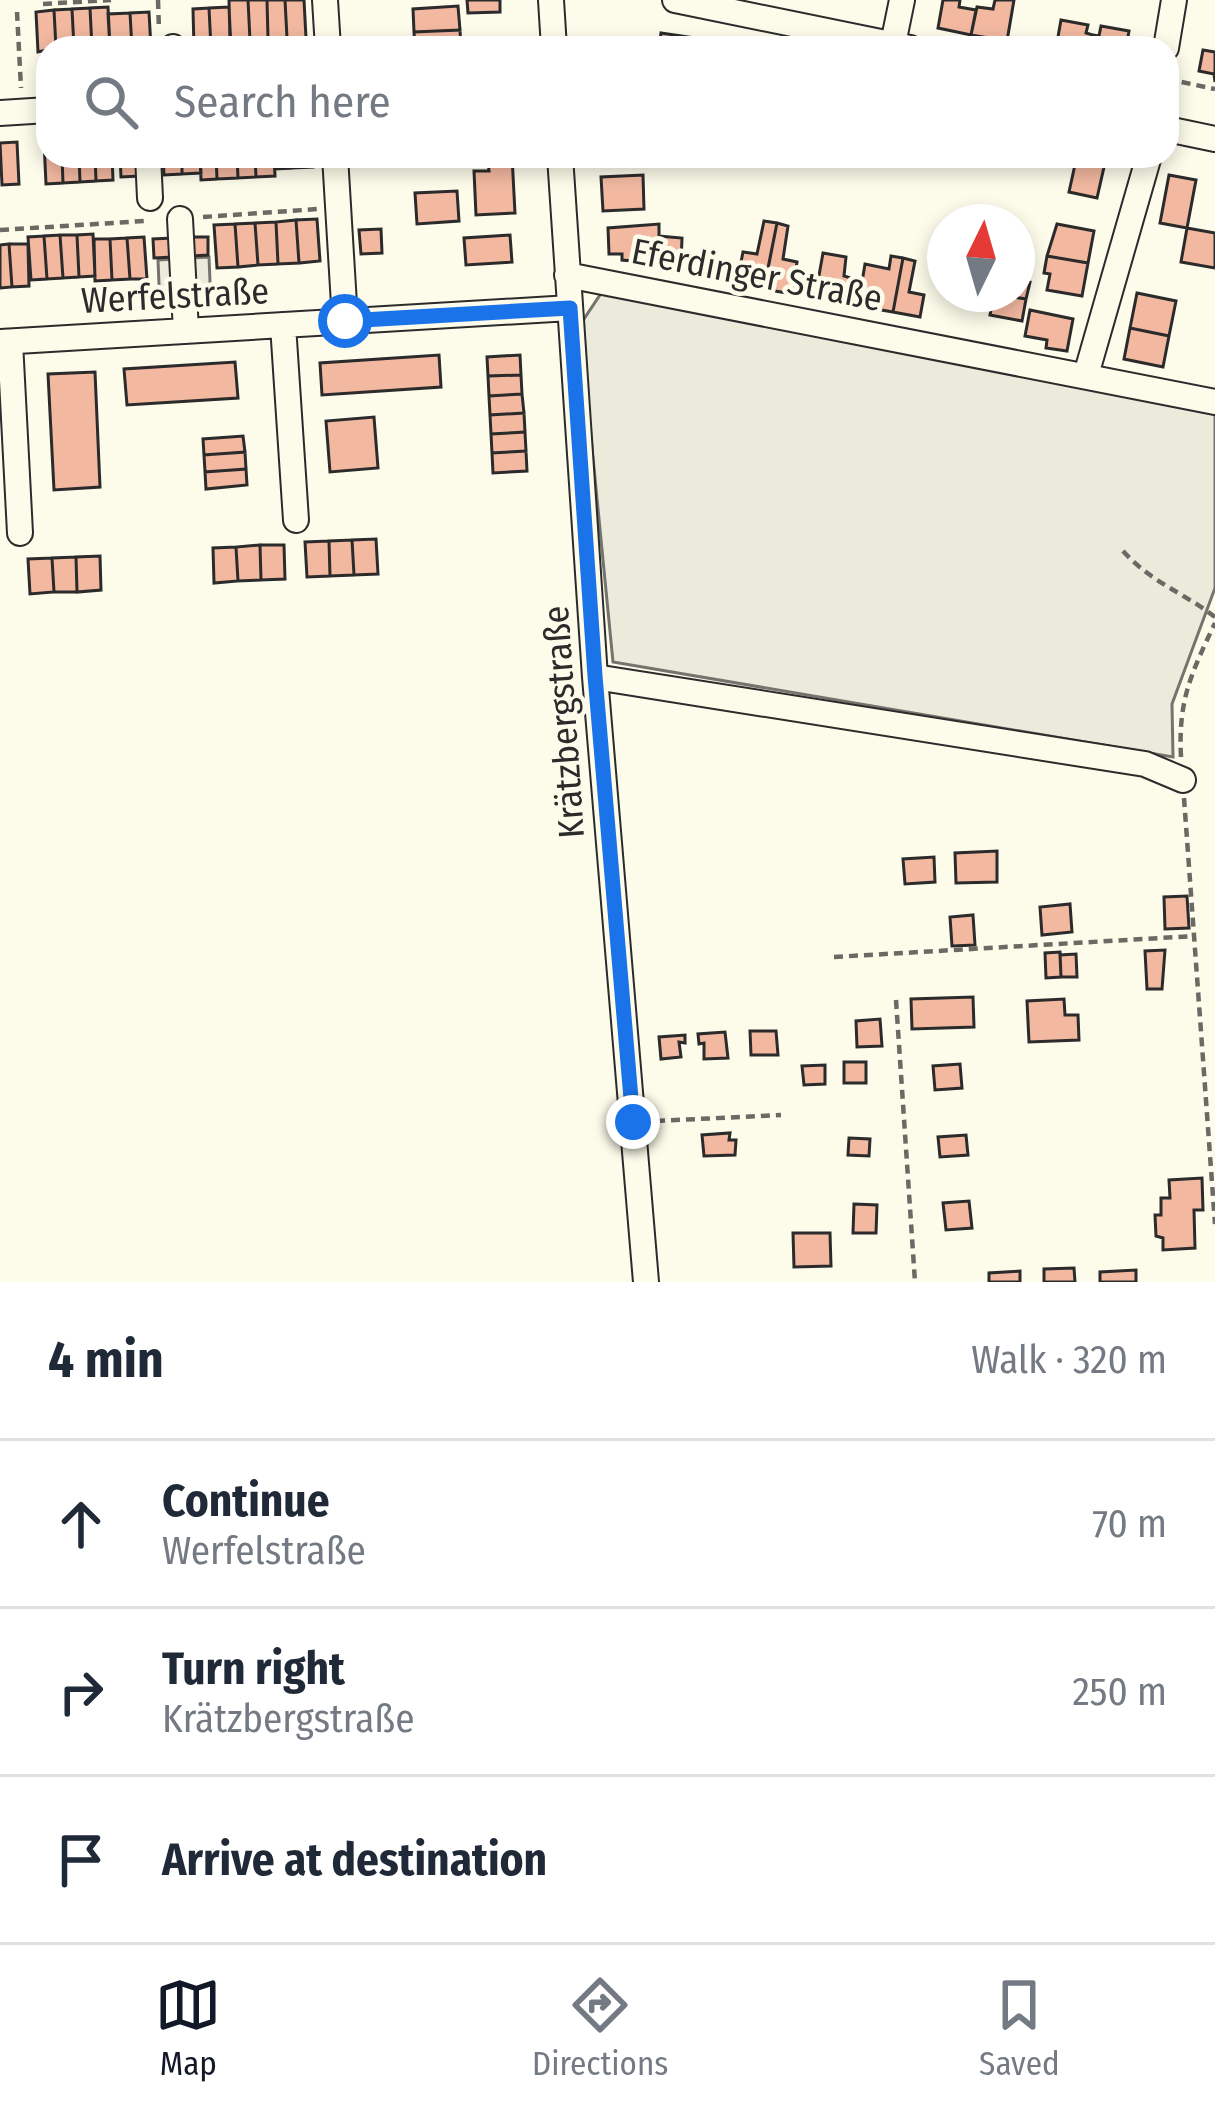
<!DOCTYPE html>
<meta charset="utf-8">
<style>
body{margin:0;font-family:"Fira Sans Condensed",sans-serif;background:#f2f2f3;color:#1f2937}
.compass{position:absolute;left:927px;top:204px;width:108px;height:108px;border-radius:50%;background:#fff;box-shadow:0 6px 18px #0003;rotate:5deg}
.stop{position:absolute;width:36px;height:36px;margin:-27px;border:9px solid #1a73e8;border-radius:50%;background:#fff}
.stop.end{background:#1a73e8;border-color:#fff;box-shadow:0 3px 12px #0008}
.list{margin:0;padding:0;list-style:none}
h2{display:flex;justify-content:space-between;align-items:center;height:156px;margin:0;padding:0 48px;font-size:51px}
h2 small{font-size:39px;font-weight:400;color:#747a83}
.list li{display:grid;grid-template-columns:78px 1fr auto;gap:36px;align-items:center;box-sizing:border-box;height:168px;padding:0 48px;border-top:3px solid #e0e1e3}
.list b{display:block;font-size:45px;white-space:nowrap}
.list p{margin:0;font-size:39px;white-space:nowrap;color:#747a83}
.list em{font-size:39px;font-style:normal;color:#747a83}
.icon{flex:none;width:66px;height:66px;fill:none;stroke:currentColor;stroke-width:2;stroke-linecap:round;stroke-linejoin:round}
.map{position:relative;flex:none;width:1215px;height:1282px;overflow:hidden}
.search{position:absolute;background:#fff;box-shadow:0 6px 18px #0003;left:36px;right:36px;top:36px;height:132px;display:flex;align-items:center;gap:30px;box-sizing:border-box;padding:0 42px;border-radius:36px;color:#747a83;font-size:45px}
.sheet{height:660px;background:#fff}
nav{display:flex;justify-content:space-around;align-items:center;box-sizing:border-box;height:168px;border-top:3px solid #e0e1e3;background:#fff;font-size:33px;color:#747a83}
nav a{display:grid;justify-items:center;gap:6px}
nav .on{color:#111827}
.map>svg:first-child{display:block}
.green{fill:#ecebdb;stroke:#74746e;stroke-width:3}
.parking{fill:#eceadb;stroke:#74746e;stroke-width:3}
.building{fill:#f2b8a0;stroke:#2b2b2b;stroke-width:3}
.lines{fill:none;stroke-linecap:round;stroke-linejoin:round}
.minor-casing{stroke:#2b2b2b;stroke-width:28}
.path{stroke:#6a6964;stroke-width:4.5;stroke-dasharray:9 6;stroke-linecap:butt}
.minor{stroke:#fdfbea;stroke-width:24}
.route{stroke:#1a73e8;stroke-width:15}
.labels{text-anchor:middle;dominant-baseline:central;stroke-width:9;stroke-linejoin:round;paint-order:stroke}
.street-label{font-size:36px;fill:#2b2b2b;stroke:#fdfbea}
</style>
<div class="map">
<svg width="1215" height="1282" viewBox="0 0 1215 1282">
<rect width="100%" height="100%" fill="#fdfbea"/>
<path class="green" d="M 604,289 L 1215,410 L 1215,588 L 1172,704 L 1173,757 L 613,662 L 580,325 Z"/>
<path class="parking" d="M 209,257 L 211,306 L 160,309 L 158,260 Z"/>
<path class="building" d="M 229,0 L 248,0 L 250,40 L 230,41 Z
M 248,0 L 267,0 L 268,39 L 250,40 Z
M 267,0 L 285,0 L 287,38 L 268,39 Z
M 285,0 L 304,0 L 306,38 L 287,38 Z
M 467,0 L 500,0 L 500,12 L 468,13 Z
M 943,0 L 960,0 L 959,7 L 976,10 L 971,35 L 938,28 Z
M 995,0 L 1014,0 L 1007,41 L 971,35 L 977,7 L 993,9 Z
M 458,6 L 460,30 L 414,32 L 413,9 Z
M 108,7 L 110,47 L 92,48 L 90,8 Z
M 229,7 L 231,48 L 211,48 L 209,8 Z
M 90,8 L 92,48 L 74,48 L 72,9 Z
M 209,8 L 211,48 L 194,48 L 193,9 Z
M 72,9 L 74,48 L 56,48 L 54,10 Z
M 54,10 L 56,48 L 38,52 L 36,12 Z
M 149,12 L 151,48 L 132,48 L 130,13 Z
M 130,13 L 132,48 L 110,48 L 108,14 Z
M 1061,20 L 1088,25 L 1086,33 L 1093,35 L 1091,48 L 1056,48 Z
M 1101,26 L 1129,31 L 1126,48 L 1091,48 L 1093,35 L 1099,36 Z
M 460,30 L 461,48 L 415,48 L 414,32 Z
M 661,33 L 695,38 L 693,48 L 659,48 Z
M 1203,50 L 1215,52 L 1215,82 L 1214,74 L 1199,71 Z
M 48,140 L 48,156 L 62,156 L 63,183 L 46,184 L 44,141 Z
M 17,142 L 19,184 L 2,185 L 0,143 Z
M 62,156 L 79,156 L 80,182 L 63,183 Z
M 79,156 L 95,156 L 96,181 L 80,182 Z
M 95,156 L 112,156 L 113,180 L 96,181 Z
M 120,156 L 139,156 L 140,176 L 121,177 Z
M 163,156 L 182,156 L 182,174 L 164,175 Z
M 182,156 L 200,156 L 201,173 L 182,174 Z
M 200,156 L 216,156 L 217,179 L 201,180 Z
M 216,156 L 237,156 L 238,178 L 217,179 Z
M 237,156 L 255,156 L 256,177 L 238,178 Z
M 255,156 L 274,156 L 275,176 L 256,177 Z
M 274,156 L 293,156 L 293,168 L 275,169 Z
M 293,156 L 313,156 L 313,167 L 293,168 Z
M 477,156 L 512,156 L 515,213 L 476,215 L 474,171 L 489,171 L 488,160 L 478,160 Z
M 652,156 L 688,156 L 688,161 L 652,163 Z
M 1076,160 L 1104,167 L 1097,198 L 1069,192 Z
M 643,175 L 644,209 L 603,211 L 601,177 Z
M 1169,175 L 1196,180 L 1187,228 L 1160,223 Z
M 457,191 L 459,221 L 417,224 L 415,193 Z
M 317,219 L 320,261 L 299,263 L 296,220 Z
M 296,220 L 299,263 L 278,264 L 276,222 Z
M 764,221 L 777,223 L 764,288 L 737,282 L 743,252 L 757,254 Z
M 276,222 L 278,264 L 258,265 L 255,223 Z
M 255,223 L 258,265 L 238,267 L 235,224 Z
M 777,223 L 788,226 L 783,259 L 797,262 L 792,294 L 764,289 Z
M 235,224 L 238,267 L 217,268 L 214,225 Z
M 659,224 L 659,236 L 682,238 L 681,265 L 622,260 L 622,254 L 609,254 L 608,228 Z
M 1057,224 L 1094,231 L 1088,263 L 1047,256 Z
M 1187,228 L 1215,233 L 1215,268 L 1181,262 Z
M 381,229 L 382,253 L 361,254 L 359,230 Z
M 93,234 L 95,276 L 79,277 L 77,235 Z
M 60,235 L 77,235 L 79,277 L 63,278 Z
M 60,235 L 63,278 L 47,279 L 44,236 Z
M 510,235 L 512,262 L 466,265 L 464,238 Z
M 44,236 L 47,279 L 31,280 L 28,237 Z
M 144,237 L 147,279 L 130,279 L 127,238 Z
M 191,237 L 208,237 L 208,255 L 192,256 Z
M 127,238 L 130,279 L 112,280 L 110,239 Z
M 172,238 L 173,257 L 154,258 L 153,239 Z
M 94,239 L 110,239 L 112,280 L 95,281 Z
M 9,244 L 28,244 L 29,286 L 12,287 Z
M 9,244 L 12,287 L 0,288 L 0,245 Z
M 823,253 L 846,257 L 844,276 L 854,279 L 851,295 L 843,293 L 841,303 L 815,298 Z
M 891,256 L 903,258 L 893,312 L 858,306 L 865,264 L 889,269 Z
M 1047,256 L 1088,263 L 1082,296 L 1047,290 L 1050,274 L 1044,273 Z
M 903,258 L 915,261 L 909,292 L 924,295 L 920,317 L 893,312 Z
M 1017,279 L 1030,282 L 1026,299 L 998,294 L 1017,294 Z
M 1137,293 L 1176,301 L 1169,336 L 1130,328 Z
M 994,294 L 1026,299 L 1022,321 L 990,315 Z
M 1030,310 L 1073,319 L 1067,351 L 1046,348 L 1047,340 L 1025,336 Z
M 1130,328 L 1169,336 L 1163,367 L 1124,359 Z
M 439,355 L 441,387 L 322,395 L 320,363 Z
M 520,355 L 521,375 L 488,376 L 487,357 Z
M 235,362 L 238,398 L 127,405 L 124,369 Z
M 95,372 L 100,487 L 54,490 L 48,374 Z
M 521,375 L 522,394 L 489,396 L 488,376 Z
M 522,394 L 524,413 L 490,415 L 489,396 Z
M 524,413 L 525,432 L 491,434 L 490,415 Z
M 374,417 L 378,468 L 330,472 L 326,421 Z
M 525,432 L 526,451 L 492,453 L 491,434 Z
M 243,436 L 245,452 L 204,455 L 203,439 Z
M 526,451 L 527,471 L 493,473 L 492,453 Z
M 245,452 L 246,469 L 205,472 L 204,455 Z
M 246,469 L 247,485 L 206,489 L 205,472 Z
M 376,539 L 378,574 L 354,575 L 352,540 Z
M 352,540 L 354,575 L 330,576 L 329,541 Z
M 329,541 L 330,576 L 307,577 L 305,542 Z
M 260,545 L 261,580 L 238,581 L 236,547 Z
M 260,545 L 284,545 L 285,579 L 261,580 Z
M 236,547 L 238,581 L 214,583 L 213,548 Z
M 100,556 L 101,590 L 77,592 L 76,557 Z
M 76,557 L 77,592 L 54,592 L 52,558 Z
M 52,558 L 54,592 L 30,594 L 28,559 Z
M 997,851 L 997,882 L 956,883 L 955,853 Z
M 934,857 L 935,882 L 905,884 L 903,859 Z
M 1187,896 L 1189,928 L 1165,929 L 1164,897 Z
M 1070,904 L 1072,932 L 1042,935 L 1040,907 Z
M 973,915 L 975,945 L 952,946 L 950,917 Z
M 1165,950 L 1162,989 L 1147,989 L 1145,951 Z
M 1060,952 L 1061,977 L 1046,978 L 1045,953 Z
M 1076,954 L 1077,977 L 1061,977 L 1060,955 Z
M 973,997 L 974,1027 L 912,1029 L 911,999 Z
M 1064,999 L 1065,1015 L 1078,1015 L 1079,1040 L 1029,1042 L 1027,1001 Z
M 880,1019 L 882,1046 L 857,1047 L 856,1021 Z
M 750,1031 L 776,1031 L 778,1055 L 751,1055 Z
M 725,1032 L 728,1058 L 704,1059 L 704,1043 L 699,1044 L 698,1034 Z
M 685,1035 L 685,1043 L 679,1042 L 681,1057 L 661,1059 L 659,1037 Z
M 844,1062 L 866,1062 L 866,1083 L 844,1083 Z
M 960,1064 L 962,1088 L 935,1090 L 933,1066 Z
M 825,1065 L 825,1084 L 804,1085 L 802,1066 Z
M 730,1133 L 729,1140 L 736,1140 L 735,1155 L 704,1156 L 702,1135 Z
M 966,1135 L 968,1155 L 940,1157 L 938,1137 Z
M 849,1138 L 870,1139 L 869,1156 L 848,1155 Z
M 1202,1178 L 1203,1210 L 1194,1210 L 1195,1248 L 1163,1250 L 1163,1238 L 1156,1236 L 1155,1215 L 1161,1215 L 1161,1198 L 1170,1198 L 1169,1180 Z
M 969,1201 L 972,1228 L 946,1230 L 943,1203 Z
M 854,1204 L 877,1205 L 876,1233 L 853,1233 Z
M 793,1233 L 830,1233 L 831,1266 L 794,1267 Z
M 1074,1268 L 1075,1282 L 1044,1282 L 1044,1269 Z
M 1136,1270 L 1136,1282 L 1100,1282 L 1100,1272 Z
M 1020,1271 L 1020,1282 L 989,1282 L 989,1273 Z"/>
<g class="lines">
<defs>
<path id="minor" d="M 325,0 L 328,48
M 551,0 L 554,48
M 675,0 L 910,48
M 893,44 L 902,0
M 173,47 L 173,48
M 1166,48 L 1174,0
M 0,113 L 48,110
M 1167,129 L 1215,139
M 148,156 L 150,198
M 335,156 L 345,321
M 560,156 L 595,677 L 646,1282
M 180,219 L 186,331
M 567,275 L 1215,402
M 283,325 L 296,520
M 0,342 L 570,308
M 10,342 L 20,533
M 1086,375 L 1149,156
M 595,677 L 1145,764 L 1183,780"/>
</defs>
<use href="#minor" class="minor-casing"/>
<path class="path" d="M 158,0 L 159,30
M 43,4 L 111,0
M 17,12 L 21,88
M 1167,79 L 1215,89
M 203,217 L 318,209
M 0,230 L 144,221
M 1123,551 C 1152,583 1181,591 1215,617
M 1181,757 C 1178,700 1191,674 1215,623
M 1184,798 L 1215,1224
M 834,957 L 1194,936
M 896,1000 L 915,1282
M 656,1121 L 781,1115"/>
<use href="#minor" class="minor"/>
</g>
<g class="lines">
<path class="route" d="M 345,321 L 570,308 L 595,676 L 633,1122"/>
</g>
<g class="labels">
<g class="street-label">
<text transform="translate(757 275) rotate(11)">Eferdinger Straße</text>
<text transform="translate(175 296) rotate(-3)">Werfelstraße</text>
<text transform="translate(564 722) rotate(-94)">Krätzbergstraße</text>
</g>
</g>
</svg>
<svg class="compass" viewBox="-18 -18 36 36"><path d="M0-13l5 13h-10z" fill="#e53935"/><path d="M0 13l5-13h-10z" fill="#747a83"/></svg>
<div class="stop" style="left:345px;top:321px"></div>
<div class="stop end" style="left:633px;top:1122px"></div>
<div class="search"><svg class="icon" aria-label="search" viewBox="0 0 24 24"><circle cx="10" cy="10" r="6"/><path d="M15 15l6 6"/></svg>Search here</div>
</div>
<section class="sheet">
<h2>4 min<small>Walk · 320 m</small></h2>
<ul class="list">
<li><svg class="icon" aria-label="ahead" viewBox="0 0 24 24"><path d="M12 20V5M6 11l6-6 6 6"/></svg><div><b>Continue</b><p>Werfelstraße</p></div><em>70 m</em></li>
<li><svg class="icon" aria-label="right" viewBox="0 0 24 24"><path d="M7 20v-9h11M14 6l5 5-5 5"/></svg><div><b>Turn right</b><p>Krätzbergstraße</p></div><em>250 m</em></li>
<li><svg class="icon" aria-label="arrive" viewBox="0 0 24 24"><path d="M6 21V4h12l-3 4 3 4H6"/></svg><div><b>Arrive at destination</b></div></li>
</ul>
</section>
<nav>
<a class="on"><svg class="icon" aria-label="map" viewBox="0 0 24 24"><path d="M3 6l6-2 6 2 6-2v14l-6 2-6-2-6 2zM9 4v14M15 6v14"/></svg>Map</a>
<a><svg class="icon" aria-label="directions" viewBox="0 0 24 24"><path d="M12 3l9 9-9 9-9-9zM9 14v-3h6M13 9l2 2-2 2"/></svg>Directions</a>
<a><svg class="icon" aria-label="saved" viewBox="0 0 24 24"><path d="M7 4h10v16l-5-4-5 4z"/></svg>Saved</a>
</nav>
